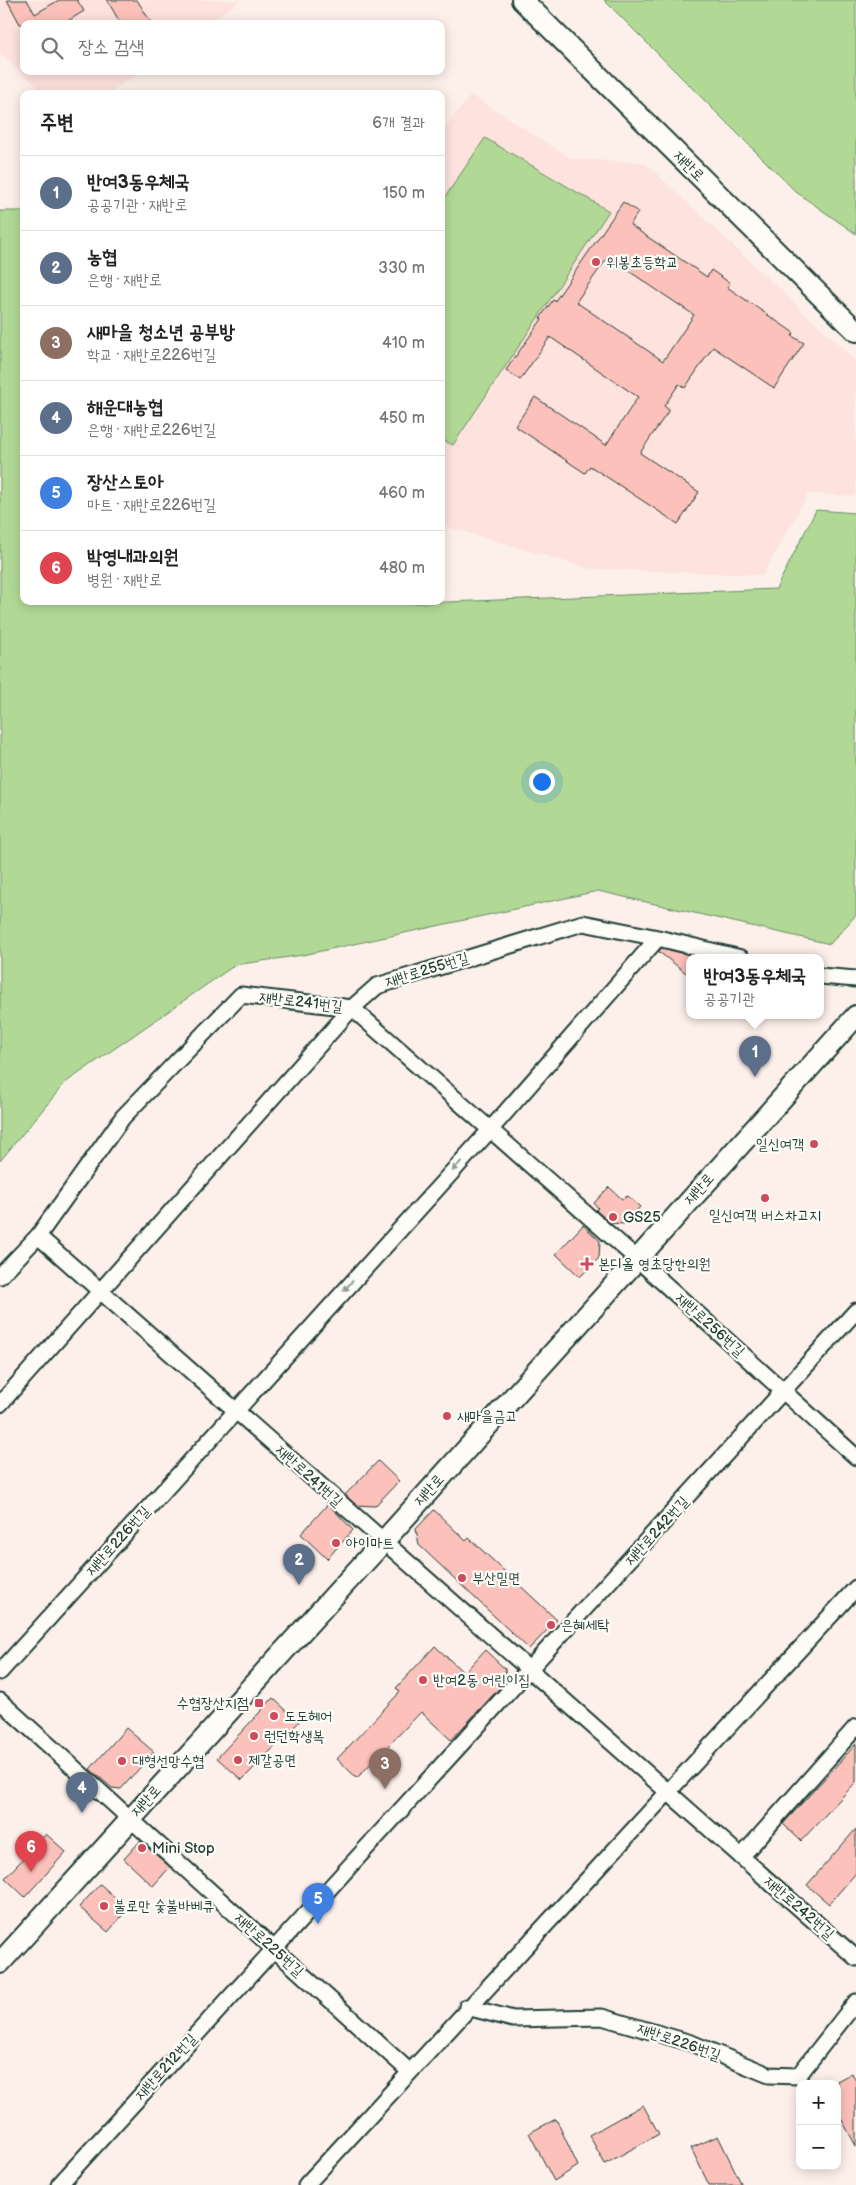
<!DOCTYPE html>
<html lang="ko">
<meta charset="utf-8">
<style>
body{margin:0;font-family:"Balsamiq Sans","Poor Story",sans-serif;background:#f6f6f6;color:#222}
.controls{position:absolute;right:15px;bottom:15px;display:grid;overflow:hidden;border-radius:10px;box-shadow:0 2px 12px #0003}
.controls button{width:45px;height:45px;display:grid;place-items:center;padding:0;border:0;border-bottom:1px solid #e0e0e0;background:#fff;color:#222;font:25px sans-serif}
.you{position:absolute;left:541px;top:781px;width:18px;height:18px;margin:-12px;border:4px solid #fff;border-radius:50%;background:#1a73e8;box-shadow:0 0 0 8px #1a73e833}
.badge{display:grid;place-items:center;width:32px;height:32px;border-radius:50%;background:#d1495b;color:#fff;font-size:16px;font-weight:700}
.pin{position:absolute;translate:-50% -41px;filter:drop-shadow(0 1px 2px #0008)}
.pin::after{content:'';position:absolute;top:26px;width:18px;height:15px;background:inherit;clip-path:polygon(0 0,100% 0,50% 100%)}
.popup{position:absolute;left:686px;top:954px;width:138px;height:65px;box-sizing:border-box;display:grid;place-content:center;border-radius:10px;background:#fff;filter:drop-shadow(0 1px 4px #0005);font-size:16px;white-space:nowrap;color:#767676}
.popup b{font-size:19px;color:#222}
.popup::after{content:'';position:absolute;left:50%;top:100%;margin-left:-10px;border:10px solid transparent;border-top-color:#fff}
.list{margin:0;padding:0;list-style:none}
h2{display:flex;justify-content:space-between;align-items:center;height:65px;margin:0;padding:0 20px;font-size:21px}
h2 small{font-size:16px;font-weight:400;color:#767676}
.list li{display:grid;grid-template-columns:32px 1fr auto;gap:15px;align-items:center;box-sizing:border-box;height:75px;padding:0 20px;border-top:1px solid #e0e0e0}
.list b{display:block;font-size:19px;white-space:nowrap}
.list p{margin:0;font-size:16px;white-space:nowrap;color:#767676}
.list em{font-size:16px;font-style:normal;color:#767676}
.icon{flex:none;width:28px;height:28px;fill:none;stroke:currentColor;stroke-width:2;stroke-linecap:round;stroke-linejoin:round}
.map{position:relative;flex:none;width:856px;height:2185px;overflow:hidden}
.search{position:absolute;background:#fff;box-shadow:0 2px 12px #0003;left:20px;top:20px;width:425px;height:55px;display:flex;align-items:center;gap:12px;box-sizing:border-box;padding:0 18px;border-radius:10px;color:#767676;font-size:19px}
.panel{position:absolute;background:#fff;box-shadow:0 2px 12px #0003;left:20px;top:90px;width:425px;height:515px;border-radius:10px}
.map>svg:first-child{display:block}
.built{fill:#fde2dd}
.green{fill:#b1d995;stroke:#688b64}
.building{fill:#fdc1bb;stroke:#1f3d34;fill-rule:evenodd}
.lines{fill:none;stroke-linecap:round;stroke-linejoin:round}
.street-casing{stroke:#1f3d34;stroke-width:19}
.secondary-casing{stroke:#1f3d34;stroke-width:24}
.street{stroke:#fdfcf7;stroke-width:15}
.secondary{stroke:#fdfcf7;stroke-width:20}
.oneway{fill:#8e9c96}
.poi-dot{fill:#d1495b;stroke:#fdfcf7;stroke-width:2}
.labels{text-anchor:middle;dominant-baseline:central;stroke-width:4.5;stroke-linejoin:round;paint-order:stroke}
.street-label{font-size:15px;fill:#1f3d34;stroke:#fdfcf7}
.poi-label{font-size:15px;fill:#1f3d34;stroke:#fdfcf7;text-anchor:start}
</style>
<div class="map">
<svg width="856" height="2185" viewBox="0 0 856 2185">
<rect width="100%" height="100%" fill="#fdf0eb"/>
<filter id="ink" filterUnits="userSpaceOnUse"><feTurbulence type="fractalNoise" baseFrequency=".02" numOctaves="2"/><feDisplacementMap in="SourceGraphic" scale="10" xChannelSelector="R" yChannelSelector="G"/><feConvolveMatrix kernelMatrix="1 2 1 2 8 2 1 2 1" color-interpolation-filters="sRGB"/></filter>
<g filter="url(#ink)">
<path class="built" d="M 0,0 L 241,0 L 207,24 L 24,24 L 24,71 L 140,71 L 108,94 L 45,94 L 0,53 Z
M 471,95 L 572,159 L 645,163 L 856,361 L 856,496 L 808,494 L 763,575 L 591,569 L 441,525 L 441,132 Z"/>
<path class="green" d="M 604,0 L 856,0 L 856,234 L 796,192 Z
M 485,138 L 609,211 L 453,445 L 441,439 L 441,203 Z
M 0,211 L 24,211 L 24,601 L 396,601 L 397,604 L 776,589 L 816,510 L 856,513 L 856,915 L 830,944 L 598,891 L 303,955 L 235,965 L 65,1083 L 0,1161 Z"/>
<path class="building" d="M 7,0 L 27,0 L 35,14 L 59,0 L 77,0 L 84,11 L 63,24 L 20,24 Z
M 107,0 L 137,0 L 152,24 L 121,24 Z
M 623,202 L 638,212 L 630,225 L 707,277 L 711,270 L 730,283 L 727,287 L 794,333 L 792,336 L 804,343 L 774,388 L 713,347 L 685,388 L 679,384 L 664,406 L 669,410 L 640,453 L 699,492 L 678,524 L 590,466 L 585,473 L 515,426 L 535,397 L 606,445 L 638,397 L 550,337 L 520,380 L 506,370 L 542,319 L 540,318 L 553,300 L 555,301 ZM 608,257 L 694,315 L 663,361 L 576,302 Z
M 661,948 L 690,955 L 690,976 L 659,952 Z
M 609,1187 L 622,1199 L 628,1196 L 640,1207 L 624,1224 L 610,1223 L 596,1210 L 598,1208 L 594,1203 Z
M 583,1225 L 600,1241 L 599,1258 L 580,1277 L 556,1254 Z
M 378,1461 L 399,1481 L 375,1506 L 356,1505 L 345,1495 Z
M 328,1504 L 353,1530 L 327,1559 L 301,1534 Z
M 434,1510 L 466,1541 L 469,1538 L 557,1620 L 529,1649 L 419,1545 L 416,1529 Z
M 435,1646 L 464,1673 L 485,1650 L 505,1669 L 506,1681 L 451,1740 L 421,1712 L 357,1778 L 337,1759 L 400,1692 L 396,1688 Z
M 273,1698 L 299,1722 L 242,1780 L 217,1758 Z
M 126,1728 L 154,1752 L 121,1789 L 112,1788 L 90,1769 Z
M 856,1744 L 856,1782 L 801,1841 L 783,1824 Z
M 856,1829 L 856,1873 L 829,1904 L 807,1885 Z
M 46,1834 L 66,1852 L 25,1897 L 5,1878 Z
M 140,1841 L 170,1867 L 153,1886 L 124,1859 Z
M 100,1884 L 128,1909 L 108,1932 L 79,1907 Z
M 852,2073 L 856,2081 L 856,2146 L 837,2111 L 837,2081 Z
M 643,2105 L 659,2134 L 605,2164 L 589,2135 Z
M 556,2119 L 578,2166 L 554,2181 L 529,2133 Z
M 718,2136 L 742,2185 L 709,2185 L 691,2148 Z"/>
<g class="lines">
<defs>
<path id="street" d="M 820,976 L 856,979
M 352,1008 L 636,1258 L 856,1457
M 38,1236 L 856,1958
M 0,1276 L 38,1236 L 123,1117 L 241,995 L 352,1008
M 0,1404 L 352,1008 L 377,986 L 583,923 L 658,938 L 741,958
M 0,1672 L 490,1130 L 658,938
M 0,1701 L 409,2071
M 741,1857 L 856,1727
M 467,2007 L 513,2019 L 602,2017 L 691,2043 L 769,2075 L 798,2076 L 856,2002
M 59,2185 C 323,1892 592,1604 856,1311
M 306,2185 C 488,1985 674,1788 856,1588"/>
<path id="secondary" d="M 522,0 L 856,331
M 0,1963 L 383,1542 L 856,1016"/>
</defs>
<use href="#street" class="street-casing"/>
<use href="#secondary" class="secondary-casing"/>
<use href="#street" class="street"/>
<use href="#secondary" class="secondary"/>
</g>
<defs><path id="oneway-solid" d="M-6-.8H1V-3.2L6.5 0L1 3.2V.8H-6Z" transform="scale(1.25)"/></defs>
<g class="oneway">
<use href="#oneway-solid" transform="translate(457 1166) rotate(132)"/>
<use href="#oneway-solid" transform="translate(348 1286) rotate(132)"/>
</g>
</g>
<g class="poi-dot">
<circle cx="596" cy="262" r="5"/>
<circle cx="814" cy="1144" r="5"/>
<circle cx="765" cy="1198" r="5"/>
<circle cx="613" cy="1217" r="5"/>
<path d="M584.5 1256.5h5v5h5v5h-5v5h-5v-5h-5v-5h5z"/>
<circle cx="447" cy="1416" r="5"/>
<circle cx="336" cy="1543" r="5"/>
<circle cx="462" cy="1578" r="5"/>
<circle cx="551" cy="1625" r="5"/>
<circle cx="423" cy="1680" r="5"/>
<rect x="254" y="1698" width="10" height="10" rx="2.5"/>
<circle cx="274" cy="1716" r="5"/>
<circle cx="254" cy="1736" r="5"/>
<circle cx="238" cy="1760" r="5"/>
<circle cx="122" cy="1761" r="5"/>
<circle cx="142" cy="1848" r="5"/>
<circle cx="104" cy="1906" r="5"/>
</g>
<g class="labels">
<g class="street-label">
<text transform="translate(689 166) rotate(45)">재반로</text>
<text transform="translate(427 970) rotate(-17)">재반로255번길</text>
<text transform="translate(301 1002) rotate(7)">재반로241번길</text>
<text transform="translate(699 1189) rotate(-48)">재반로</text>
<text transform="translate(710 1325) rotate(42)">재반로256번길</text>
<text transform="translate(309 1476) rotate(42)">재반로241번길</text>
<text transform="translate(429 1490) rotate(-48)">재반로</text>
<text transform="translate(657 1531) rotate(-48)">재반로242번길</text>
<text transform="translate(118 1541) rotate(-48)">재반로226번길</text>
<text transform="translate(146 1801) rotate(-48)">재반로</text>
<text transform="translate(799 1908) rotate(41)">재반로242번길</text>
<text transform="translate(269 1945) rotate(42)">재반로225번길</text>
<text transform="translate(679 2042) rotate(19)">재반로226번길</text>
<text transform="translate(166 2067) rotate(-48)">재반로212번길</text>
</g>
<g class="poi-label">
<text x="606" y="262">위봉초등학교</text>
<text x="804" y="1144" text-anchor="end">일신여객</text>
<text x="765" y="1215" text-anchor="middle">일신여객 버스차고지</text>
<text x="623" y="1217">GS25</text>
<text x="598" y="1264">본디올 영초당한의원</text>
<text x="457" y="1416">새마을금고</text>
<text x="346" y="1543">아이마트</text>
<text x="472" y="1578">부산밀면</text>
<text x="561" y="1625">은혜세탁</text>
<text x="433" y="1680">반여2동 어린이집</text>
<text x="249" y="1703" text-anchor="end">수협장산지점</text>
<text x="284" y="1716">도도헤어</text>
<text x="264" y="1736">런던학생복</text>
<text x="248" y="1760">제갈공면</text>
<text x="132" y="1761">대형선망수협</text>
<text x="152" y="1848">Mini Stop</text>
<text x="114" y="1906">불로만 숯불바베큐</text>
</g>
</g>
</svg>
<div class="controls">
<button>+</button>
<button>−</button>
</div>
<div class="you"></div>
<div class="pin badge" style="left:755px;top:1077px;background:#5c6f8a">1</div>
<div class="popup"><b>반여3동우체국</b>공공기관</div>
<div class="pin badge" style="left:299px;top:1585px;background:#5c6f8a">2</div>
<div class="pin badge" style="left:385px;top:1789px;background:#8d6e63">3</div>
<div class="pin badge" style="left:82px;top:1813px;background:#5c6f8a">4</div>
<div class="pin badge" style="left:318px;top:1924px;background:#3f7fe0">5</div>
<div class="pin badge" style="left:31px;top:1872px;background:#e0444e">6</div>
<div class="search"><svg class="icon" aria-label="search" viewBox="0 0 24 24"><circle cx="10" cy="10" r="6"/><path d="M15 15l6 6"/></svg>장소 검색</div>
<section class="panel">
<h2>주변<small>6개 결과</small></h2>
<ul class="list">
<li><span class="badge" style="background:#5c6f8a">1</span><div><b>반여3동우체국</b><p>공공기관 · 재반로</p></div><em>150 m</em></li>
<li><span class="badge" style="background:#5c6f8a">2</span><div><b>농협</b><p>은행 · 재반로</p></div><em>330 m</em></li>
<li><span class="badge" style="background:#8d6e63">3</span><div><b>새마을 청소년 공부방</b><p>학교 · 재반로226번길</p></div><em>410 m</em></li>
<li><span class="badge" style="background:#5c6f8a">4</span><div><b>해운대농협</b><p>은행 · 재반로226번길</p></div><em>450 m</em></li>
<li><span class="badge" style="background:#3f7fe0">5</span><div><b>장산스토아</b><p>마트 · 재반로226번길</p></div><em>460 m</em></li>
<li><span class="badge" style="background:#e0444e">6</span><div><b>박영내과의원</b><p>병원 · 재반로</p></div><em>480 m</em></li>
</ul>
</section>
</div>
